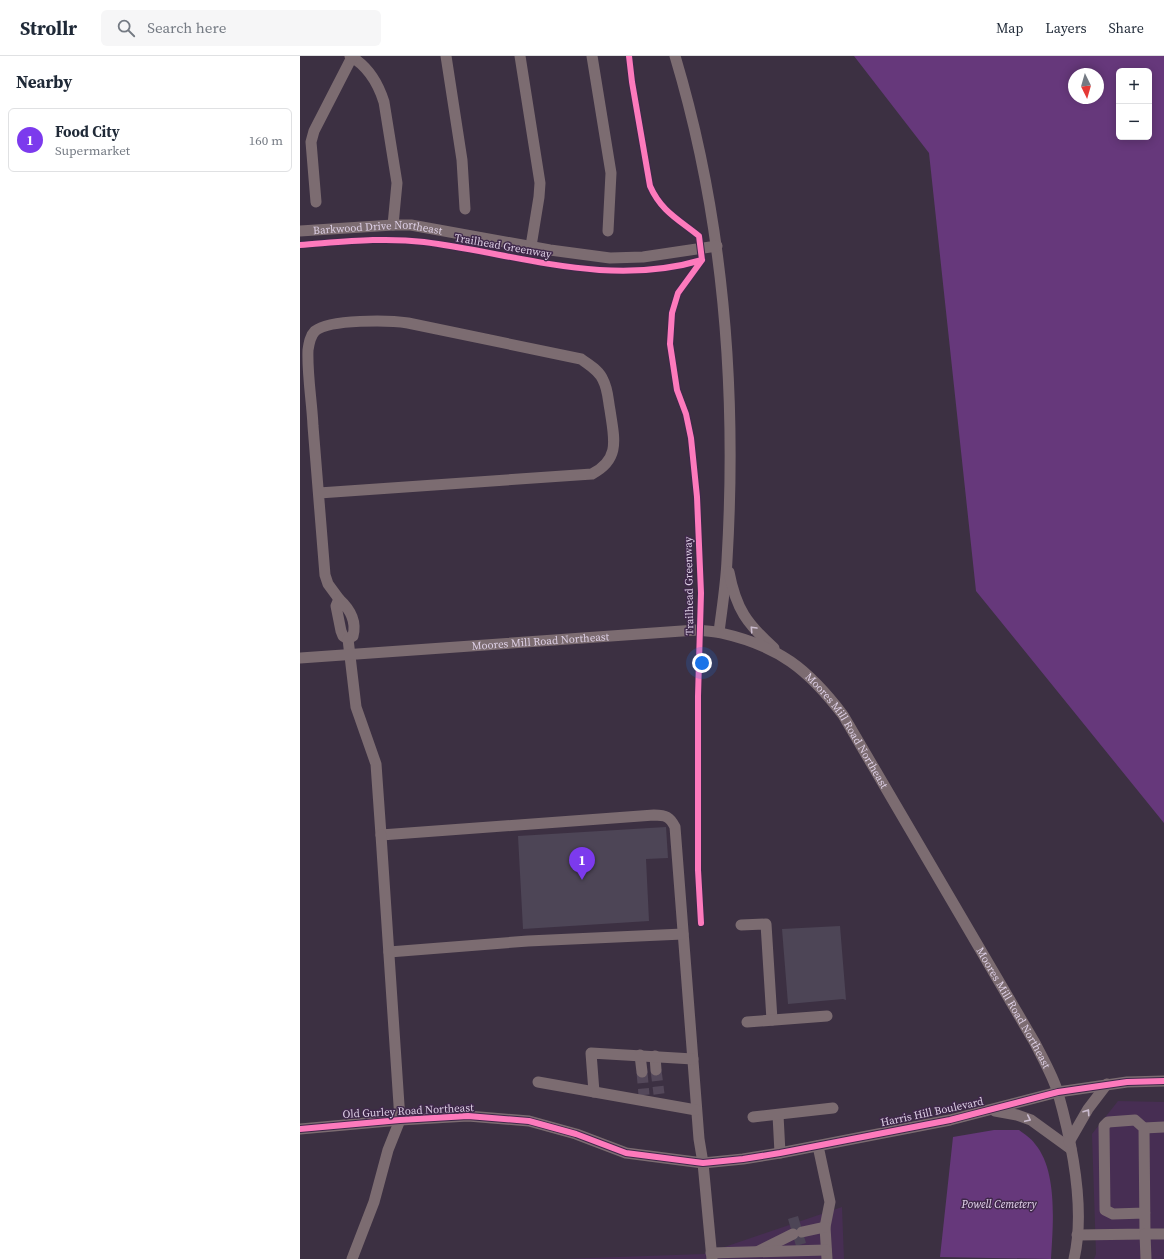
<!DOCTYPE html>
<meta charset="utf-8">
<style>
body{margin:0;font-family:"Source Serif 4",serif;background:#f6f6f7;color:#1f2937}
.controls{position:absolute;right:12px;top:12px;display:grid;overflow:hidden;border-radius:6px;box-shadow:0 2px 10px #0003}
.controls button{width:36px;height:36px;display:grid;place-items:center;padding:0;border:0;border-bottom:1px solid #e0e1e3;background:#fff;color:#1f2937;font:20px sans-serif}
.compass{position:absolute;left:768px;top:12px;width:36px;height:36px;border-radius:50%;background:#fff;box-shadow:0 2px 10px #0003;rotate:175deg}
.you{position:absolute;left:402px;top:607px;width:14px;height:14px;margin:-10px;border:3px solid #fff;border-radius:50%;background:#1a73e8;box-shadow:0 0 0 6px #1a73e833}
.badge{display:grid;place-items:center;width:26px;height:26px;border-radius:50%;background:#7c3aed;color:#fff;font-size:13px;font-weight:700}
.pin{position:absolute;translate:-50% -33px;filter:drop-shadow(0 1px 2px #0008)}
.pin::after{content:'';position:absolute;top:21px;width:14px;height:12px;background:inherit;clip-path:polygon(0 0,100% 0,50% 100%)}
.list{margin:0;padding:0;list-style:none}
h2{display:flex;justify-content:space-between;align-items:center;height:52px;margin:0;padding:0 16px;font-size:17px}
h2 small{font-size:13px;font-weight:400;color:#747a83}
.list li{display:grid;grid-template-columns:26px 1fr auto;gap:12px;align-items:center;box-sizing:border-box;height:64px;margin:0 8px 8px;padding:0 8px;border:1px solid #e0e1e3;border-radius:6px}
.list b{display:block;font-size:15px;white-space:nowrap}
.list p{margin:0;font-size:13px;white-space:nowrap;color:#747a83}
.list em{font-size:13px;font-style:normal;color:#747a83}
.icon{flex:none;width:22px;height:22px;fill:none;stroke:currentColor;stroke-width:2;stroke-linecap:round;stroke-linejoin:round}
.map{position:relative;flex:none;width:864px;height:1203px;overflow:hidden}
header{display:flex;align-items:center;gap:24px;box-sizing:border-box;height:56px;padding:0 20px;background:#fff;border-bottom:1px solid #e0e1e3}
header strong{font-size:19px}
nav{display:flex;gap:22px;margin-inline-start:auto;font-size:14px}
.search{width:280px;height:36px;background:#f6f6f7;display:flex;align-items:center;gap:10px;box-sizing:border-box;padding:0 14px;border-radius:6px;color:#747a83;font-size:15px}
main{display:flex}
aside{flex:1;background:#fff}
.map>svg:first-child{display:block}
.built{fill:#472e53}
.green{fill:#66387b;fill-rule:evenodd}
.building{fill:#4d4556}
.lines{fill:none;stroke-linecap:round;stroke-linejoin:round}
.minor-tunnel{stroke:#54485a;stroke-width:11;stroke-dasharray:11 5.5;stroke-linecap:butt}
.minor{stroke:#7c6c71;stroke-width:11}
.cycleway-casing{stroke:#3f284a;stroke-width:8}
.cycleway{stroke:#fd7abc;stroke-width:6}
.oneway{stroke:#cabbce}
.labels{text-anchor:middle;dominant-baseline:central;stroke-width:3;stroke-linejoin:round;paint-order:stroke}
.street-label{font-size:11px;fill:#ddcfe5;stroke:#3f284a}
.park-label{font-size:11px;font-style:italic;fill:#e8d8f0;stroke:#3f284a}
</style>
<header>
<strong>Strollr</strong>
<div class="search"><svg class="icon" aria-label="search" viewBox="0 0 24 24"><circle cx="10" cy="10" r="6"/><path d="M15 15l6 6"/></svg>Search here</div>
<nav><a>Map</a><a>Layers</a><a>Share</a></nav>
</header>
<main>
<aside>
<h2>Nearby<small></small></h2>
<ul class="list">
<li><span class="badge">1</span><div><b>Food City</b><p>Supermarket</p></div><em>160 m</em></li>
</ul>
</aside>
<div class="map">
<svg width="864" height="1203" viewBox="0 0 864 1203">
<rect width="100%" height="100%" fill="#3c3042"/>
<path class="built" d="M 818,1045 L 864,1046 L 864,1203 L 794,1203 L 796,1198 L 792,1078 Z
M 542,1151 L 544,1203 L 261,1203 L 404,1198 Z"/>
<path class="green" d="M 554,0 L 864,0 L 864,767 L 676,535 L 629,97 ZM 819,15 L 849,15 L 849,81 L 819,81 ZM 774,18 L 798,18 L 798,42 L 774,42 Z
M 694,1074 L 719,1074 C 724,1078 731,1082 735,1088 C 758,1115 753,1169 751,1203 L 640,1201 L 653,1081 Z"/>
<path class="building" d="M 366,771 L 368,802 L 346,803 L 349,865 L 223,873 L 218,780 Z
M 540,870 L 546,944 L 543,943 L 488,948 L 482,873 Z
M 498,1160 L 506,1187 L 496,1190 L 488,1163 Z"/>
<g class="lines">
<path class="minor-tunnel" d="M 356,1014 L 359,1038
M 342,1016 L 344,1039"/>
<g class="minor">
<path d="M 50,0 C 68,10 78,27 84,46 L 97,127 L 93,169"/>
<path d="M 146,0 L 162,104 L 165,153"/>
<path d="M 220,0 L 240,127 L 239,141 L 231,190"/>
<path d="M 292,0 L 311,117 L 308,175"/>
<path d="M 375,0 C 424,163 437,334 427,504 C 426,528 422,552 419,576"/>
<path d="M 16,146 L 11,86 L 14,75 L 52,1"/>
<path id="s1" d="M 0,175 L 93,169 L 111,169 L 250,194 L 310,202 L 343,201 L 417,190"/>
<path d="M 19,437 L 292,418 C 321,403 314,382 310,354 C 308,344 308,333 303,324 C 299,314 289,309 281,303 L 108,267 C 89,264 30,263 15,275 C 10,280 9,287 8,294 C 7,319 12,346 13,370 C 17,420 21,470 25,519 L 28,528 L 39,543"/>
<path d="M 429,516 C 436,553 447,568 474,592"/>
<path d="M 39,543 C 50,553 57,565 53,580 L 48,583 L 43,580 L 41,575 L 36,550 Z"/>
<path d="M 48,583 L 56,651 L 76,708 L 81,779 L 354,759 C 366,759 370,761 375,771 L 399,1083 L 403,1107 L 412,1203"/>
<path id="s2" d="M 0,602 L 396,574 C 405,575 413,575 421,577 C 479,590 508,613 543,659 L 735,987 C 743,1003 753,1020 758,1037 C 772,1087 786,1152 774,1203"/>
<path d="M 441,869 L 466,868 L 472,964"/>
<path d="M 89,896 L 228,885 L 383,878"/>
<path d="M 447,966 L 527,960"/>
<path d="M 340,999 L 342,1016"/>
<path d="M 355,1000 L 356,1014"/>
<path d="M 238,1026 L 396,1054"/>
<path d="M 294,1036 L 291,997 L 393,1003"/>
<path d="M 695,1055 L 717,1059 L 731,1064 L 771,1093"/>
<path d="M 478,1059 L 480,1097"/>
<path d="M 453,1061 L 533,1052"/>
<path d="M 844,1072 L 864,1071"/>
<path d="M 0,1073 L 100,1064 L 168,1060 L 229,1065 L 276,1078 L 326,1097 L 403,1107 L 443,1103 L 480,1097 L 650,1064 L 758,1036 L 827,1026 L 864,1025"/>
<path d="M 769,1086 L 788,1053 L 807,1028"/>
<path d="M 518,1090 L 530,1146 L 525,1171 L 527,1203"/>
<path d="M 502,1176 L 525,1171"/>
<path d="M 777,1179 L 845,1178 L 844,1072 L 835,1064 L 808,1066 L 804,1070 L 805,1154 L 813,1158 L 845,1157"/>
<path d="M 459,1195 L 493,1178"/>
<path d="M 411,1197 L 526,1194"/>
<path d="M 52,1203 L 74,1146 L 88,1094 L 100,1064 L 81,779"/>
<path d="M 846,1203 L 845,1178 L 864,1178"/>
</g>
<defs>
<path id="cycleway" d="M 0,189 C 42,186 82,181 124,186 C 218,198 307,232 402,204 L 399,180 C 378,163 361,155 350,130 L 332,26 L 329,0
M 401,867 L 398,814 L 398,640 L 401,537 L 397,441 L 391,382 L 386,358 L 377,334 L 370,288 L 372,257 L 378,237 L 402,204
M 0,1073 L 100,1064 L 168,1060 L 229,1065 L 276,1078 L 326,1097 L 403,1107 L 443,1103 L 480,1097 L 650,1064 L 758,1036 L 827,1026 L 864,1025"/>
</defs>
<use href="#cycleway" class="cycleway-casing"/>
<use href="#cycleway" class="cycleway"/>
</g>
<defs><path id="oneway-chevron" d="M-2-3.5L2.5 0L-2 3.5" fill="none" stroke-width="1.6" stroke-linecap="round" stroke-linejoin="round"/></defs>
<g class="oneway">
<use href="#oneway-chevron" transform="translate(453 573) rotate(-133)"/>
<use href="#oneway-chevron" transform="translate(787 1056) rotate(-56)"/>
<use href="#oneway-chevron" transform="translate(728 1063) rotate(25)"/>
</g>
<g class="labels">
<g class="street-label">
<text stroke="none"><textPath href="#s1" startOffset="78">Barkwood Drive Northeast</textPath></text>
<text transform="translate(203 190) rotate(10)">Trailhead Greenway</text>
<text transform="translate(389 530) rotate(-91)">Trailhead Greenway</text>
<text stroke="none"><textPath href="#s2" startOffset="241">Moores Mill Road Northeast</textPath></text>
<text stroke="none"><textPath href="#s2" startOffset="588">Moores Mill Road Northeast</textPath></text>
<text stroke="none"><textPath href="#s2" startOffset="912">Moores Mill Road Northeast</textPath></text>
<text transform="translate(108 1055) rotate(-3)">Old Gurley Road Northeast</text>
<text transform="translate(632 1056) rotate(-12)">Harris Hill Boulevard</text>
</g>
<g class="park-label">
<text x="699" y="1148">Powell Cemetery</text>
</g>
</g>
</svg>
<div class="controls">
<button>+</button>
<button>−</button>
</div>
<svg class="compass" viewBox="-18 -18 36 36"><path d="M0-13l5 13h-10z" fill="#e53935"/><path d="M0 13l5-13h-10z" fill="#747a83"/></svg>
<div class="you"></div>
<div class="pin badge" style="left:282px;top:824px">1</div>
</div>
</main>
